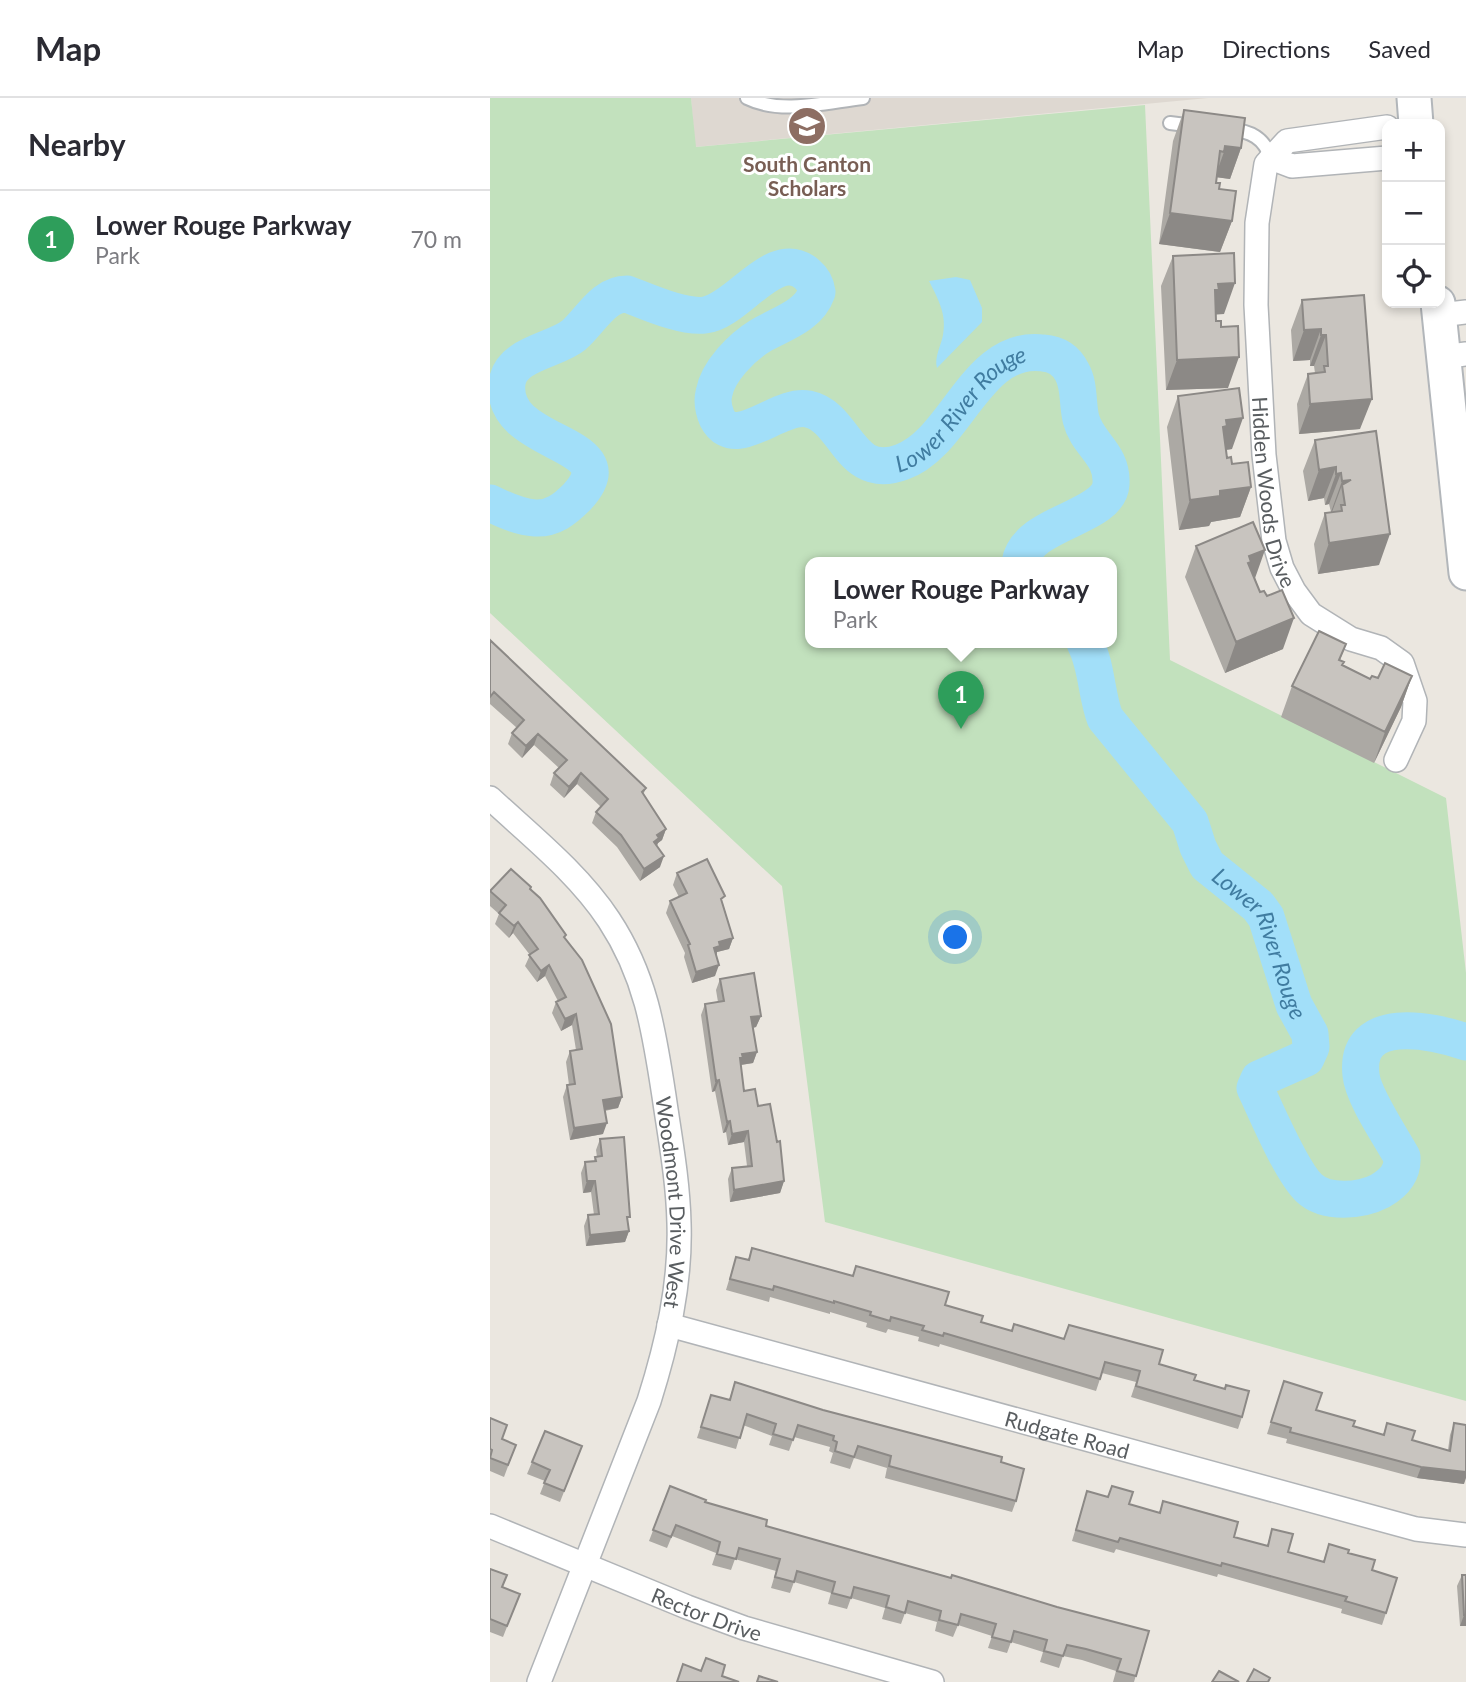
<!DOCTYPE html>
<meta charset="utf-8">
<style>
body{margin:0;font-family:Lato,sans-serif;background:#f7f7f7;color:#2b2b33}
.controls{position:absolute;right:21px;top:21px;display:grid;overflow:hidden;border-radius:14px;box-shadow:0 4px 10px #0003}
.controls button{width:63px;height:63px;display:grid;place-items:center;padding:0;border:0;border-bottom:2px solid #e1e1e2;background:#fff;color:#2b2b33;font:35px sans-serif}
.you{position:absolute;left:466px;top:840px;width:24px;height:24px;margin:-18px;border:5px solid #fff;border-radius:50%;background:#1a73e8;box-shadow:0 0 0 10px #1a73e833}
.badge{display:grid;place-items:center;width:46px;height:46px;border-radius:50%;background:#b45309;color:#fff;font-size:23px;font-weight:700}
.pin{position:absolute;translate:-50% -58px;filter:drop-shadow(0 2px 4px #0008)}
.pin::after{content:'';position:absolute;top:37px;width:24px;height:21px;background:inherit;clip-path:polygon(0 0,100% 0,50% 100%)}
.popup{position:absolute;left:315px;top:459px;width:312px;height:91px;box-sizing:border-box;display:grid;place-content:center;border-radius:14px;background:#fff;filter:drop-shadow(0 2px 5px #0005);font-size:23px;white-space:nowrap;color:#7c7c81}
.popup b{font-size:26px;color:#2b2b33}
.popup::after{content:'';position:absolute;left:50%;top:100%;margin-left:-14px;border:14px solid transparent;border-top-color:#fff}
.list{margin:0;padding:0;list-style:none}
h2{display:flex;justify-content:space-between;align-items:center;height:91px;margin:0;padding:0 28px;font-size:30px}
h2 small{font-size:23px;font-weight:400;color:#7c7c81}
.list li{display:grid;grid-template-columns:46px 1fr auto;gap:21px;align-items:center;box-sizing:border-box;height:98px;padding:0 28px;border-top:2px solid #e1e1e2}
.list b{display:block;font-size:26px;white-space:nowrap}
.list p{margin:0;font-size:23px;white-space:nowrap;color:#7c7c81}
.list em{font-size:23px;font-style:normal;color:#7c7c81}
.icon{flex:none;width:38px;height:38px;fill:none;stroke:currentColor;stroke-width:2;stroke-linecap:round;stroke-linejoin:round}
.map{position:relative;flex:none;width:976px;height:1584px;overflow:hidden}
header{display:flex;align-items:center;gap:42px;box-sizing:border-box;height:98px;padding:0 35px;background:#fff;border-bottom:2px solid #e1e1e2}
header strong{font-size:33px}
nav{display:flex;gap:38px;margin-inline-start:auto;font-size:24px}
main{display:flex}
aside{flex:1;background:#fff}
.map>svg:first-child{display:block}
.education{fill:#ded8d1}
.green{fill:#c2e1bd;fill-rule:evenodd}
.water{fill:#a2dff9}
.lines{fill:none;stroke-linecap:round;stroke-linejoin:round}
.river{stroke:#a2dff9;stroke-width:37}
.lane-casing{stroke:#b1b4b7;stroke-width:16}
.street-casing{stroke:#b1b4b7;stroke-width:26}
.secondary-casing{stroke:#b2b6ba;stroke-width:37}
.lane{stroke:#fff;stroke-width:12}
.street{stroke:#fff;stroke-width:23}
.secondary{stroke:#fff;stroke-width:33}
.wall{fill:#aca9a4}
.shaded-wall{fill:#8c8986}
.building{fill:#c8c4bf;stroke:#8c8986;stroke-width:2}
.labels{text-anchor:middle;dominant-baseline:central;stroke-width:6;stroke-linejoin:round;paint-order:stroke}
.education-label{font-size:21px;font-weight:bold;fill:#785e54;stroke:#fff}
.street-label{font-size:21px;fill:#595d60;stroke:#fff}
.water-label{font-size:23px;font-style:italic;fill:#407ca0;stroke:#fff}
</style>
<header>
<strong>Map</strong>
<nav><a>Map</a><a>Directions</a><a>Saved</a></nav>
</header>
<main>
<aside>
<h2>Nearby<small></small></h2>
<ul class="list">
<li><span class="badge" style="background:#2e9e5b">1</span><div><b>Lower Rouge Parkway</b><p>Park</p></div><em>70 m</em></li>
</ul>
</aside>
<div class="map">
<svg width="976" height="1584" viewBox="0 0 976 1584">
<rect width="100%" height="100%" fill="#ebe7e0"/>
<path class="education" d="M 201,0 L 718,0 L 205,49 Z"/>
<path class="green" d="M 0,0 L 201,0 L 206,49 L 655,7 L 680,562 L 956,700 L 976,875 L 976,1303 L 335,1124 L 292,788 L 0,515 ZM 321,465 L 622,465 L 622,545 L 321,545 Z"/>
<path class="water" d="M 466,179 L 480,182 L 492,210 L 492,224 L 447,270 C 444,259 451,248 453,237 C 457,216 448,201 439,183 Z"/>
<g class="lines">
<g class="river">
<path id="s1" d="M 0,405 C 14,412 29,419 45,420 C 63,421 75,411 87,399 C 141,341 9,351 17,285 C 21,255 65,253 84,237 C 101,222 113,196 137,196 C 158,204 193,220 215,217 C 248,213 284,148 317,176 C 323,181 326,187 327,194 C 318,219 290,226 270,238 C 252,249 228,273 224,295 C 222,303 224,313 227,320 C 245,355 288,305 318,311 C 357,319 358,384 412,364 C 466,345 486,246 553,255 C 566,256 576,262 582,274 C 590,288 587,305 591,321 C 597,346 623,356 621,386 C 619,421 537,423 530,465"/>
<path id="s2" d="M 595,545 C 607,568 606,596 615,620 L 700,724 L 708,749 L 717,767 L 768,808 L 776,819 L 804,907 L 820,936 L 821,949 L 816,960 L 769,981 L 765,990 C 777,1015 801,1073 819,1090 C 836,1106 871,1103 890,1093 C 904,1085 913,1075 912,1059 C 901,1039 873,998 871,977 C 864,916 942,932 976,944"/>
</g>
<defs>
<path id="lane" d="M 257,0 C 291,17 337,4 373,0
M 680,25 L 704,28
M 739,31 C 761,33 774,40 781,60"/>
<g id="street">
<path id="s3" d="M 897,29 L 797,43 L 776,66 L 767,125 L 766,207 L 774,357 L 784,443 L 792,470 L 804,493 L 821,516 L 861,541 L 891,550 L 912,565 L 925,603 L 924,623 L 906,662"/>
<path d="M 781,60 L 802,68 L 897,60"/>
<path d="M 950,217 L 976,214"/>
<path d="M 953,259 L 976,256"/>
<path id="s4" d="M 0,700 C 41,738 88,775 119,822 C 156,878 164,933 174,998 C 180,1040 188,1082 189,1125 C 191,1186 177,1246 159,1303 L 49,1584"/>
<path id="s5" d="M 179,1227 L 926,1431 L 976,1437"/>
<path id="s6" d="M 0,1428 L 197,1509 L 254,1530 L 442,1584"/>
</g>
<path id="secondary" d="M 924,0 L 926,26
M 948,205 L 976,475"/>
</defs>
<use href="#lane" class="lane-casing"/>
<use href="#street" class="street-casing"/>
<use href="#secondary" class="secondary-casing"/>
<use href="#lane" class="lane"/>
<use href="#street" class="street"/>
<use href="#secondary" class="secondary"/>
</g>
<path class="wall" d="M 694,12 L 751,50 L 740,81 L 726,79 L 726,85 L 742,123 L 730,154 L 669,146 L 683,43 Z
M 683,158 L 734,216 L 726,216 L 726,223 L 738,290 L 676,292 L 671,188 Z
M 874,197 L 870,331 L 809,336 L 807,306 L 818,276 L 825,275 L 824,268 L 820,268 L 820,262 L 803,263 L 801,232 L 812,202 Z
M 688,298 L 742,351 L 736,352 L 737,360 L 761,389 L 750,419 L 721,424 L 719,428 L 689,432 L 677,329 Z
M 886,333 L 889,467 L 828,476 L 824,446 L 835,415 L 841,414 L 839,406 L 835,407 L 834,400 L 818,403 L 813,373 L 825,342 Z
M 706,448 L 765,480 L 770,494 L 777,498 L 793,551 L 735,575 L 695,479 Z
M 0,542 L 156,690 L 153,697 L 176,731 L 172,742 L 168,745 L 167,748 L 170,769 L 150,783 L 127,749 L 102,725 L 106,714 L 111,709 L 87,686 L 74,700 L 60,687 L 64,675 L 69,670 L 44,647 L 32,660 L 18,646 L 22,635 L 27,630 L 0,606 Z
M 856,546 L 850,562 L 853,567 L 880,581 L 922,578 L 911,609 L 884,665 L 791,619 L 802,588 Z
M 187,775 L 233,806 L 243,840 L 239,851 L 227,854 L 225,878 L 202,885 L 194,859 L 195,855 L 176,815 L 180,803 L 189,799 L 183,787 Z
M 41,791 L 75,840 L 132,999 L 128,1010 L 115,1013 L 113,1036 L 80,1042 L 73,999 L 77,987 L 79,987 L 76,964 L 80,953 L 86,952 L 82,927 L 71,933 L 62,915 L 66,904 L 68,903 L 55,878 L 47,884 L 35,868 L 40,857 L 23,835 L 19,840 L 5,826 L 9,816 L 0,808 L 0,793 Z
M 230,881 L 271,918 L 266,929 L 263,930 L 267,954 L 263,965 L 251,967 L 254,993 L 268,1008 L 294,1083 L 290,1095 L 240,1104 L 238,1081 L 242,1070 L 257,1068 L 254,1044 L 238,1047 L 236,1034 L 233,1035 L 225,993 L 222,994 L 211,917 L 215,906 L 228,904 L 226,892 Z
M 110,1041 L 138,1125 L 139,1133 L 135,1144 L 96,1148 L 94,1128 L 98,1117 L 104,1117 L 101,1094 L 93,1095 L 91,1075 L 95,1064 L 104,1063 L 105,1059 L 107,1059 L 106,1052 Z
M 262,1150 L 363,1178 L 366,1168 L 491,1224 L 521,1233 L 574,1241 L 579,1227 L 704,1282 L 752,1319 L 748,1331 L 641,1299 L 646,1284 L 612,1275 L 606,1293 L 450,1246 L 449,1249 L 428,1243 L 429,1239 L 398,1231 L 396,1235 L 376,1229 L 377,1225 L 340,1214 L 340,1216 L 280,1199 L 279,1204 L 236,1192 L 246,1159 L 258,1162 Z
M 794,1283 L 826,1312 L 863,1328 L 893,1337 L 897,1325 L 922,1342 L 958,1352 L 960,1337 L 964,1325 L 974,1386 L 927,1380 L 796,1345 L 797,1341 L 777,1336 Z
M 245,1284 L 333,1312 L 511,1364 L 526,1403 L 522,1414 L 395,1380 L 397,1370 L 364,1360 L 360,1371 L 340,1365 L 343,1355 L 339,1353 L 340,1349 L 304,1339 L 299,1353 L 279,1347 L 282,1338 L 253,1327 L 246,1351 L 207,1340 L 221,1297 L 239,1302 Z
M 0,1320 L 12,1341 L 26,1347 L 14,1379 L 0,1373 Z
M 55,1333 L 92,1348 L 70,1404 L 50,1396 L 55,1383 L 37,1376 Z
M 180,1388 L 215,1404 L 276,1428 L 567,1509 L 659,1533 L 644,1584 L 623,1584 L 626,1573 L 592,1562 L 573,1558 L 569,1570 L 550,1564 L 553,1554 L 521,1544 L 517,1555 L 498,1550 L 502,1538 L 468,1527 L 463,1539 L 445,1533 L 447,1524 L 415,1515 L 411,1526 L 392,1521 L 395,1510 L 361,1500 L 357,1511 L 338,1506 L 341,1495 L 304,1484 L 300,1495 L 281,1490 L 286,1473 L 245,1461 L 241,1472 L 222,1467 L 226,1455 L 182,1438 L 177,1450 L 159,1443 Z
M 622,1388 L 639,1406 L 669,1415 L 673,1403 L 744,1439 L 777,1448 L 782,1431 L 798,1454 L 833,1464 L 839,1446 L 858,1455 L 882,1472 L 896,1515 L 892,1527 L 851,1515 L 852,1511 L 728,1476 L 727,1479 L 626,1451 L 624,1455 L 582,1443 L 597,1393 L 618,1399 Z
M 0,1471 L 12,1489 L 30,1496 L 13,1539 L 0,1534 Z
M 972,1477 L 976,1528 L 970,1528 L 967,1488 Z"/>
<path class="shaded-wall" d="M 735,48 L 751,50 L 740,81 L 725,79 L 734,54 Z
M 680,115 L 742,123 L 730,154 L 669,146 Z
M 745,185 L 734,216 L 720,217 L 725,192 L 728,186 Z
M 831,231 L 820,262 L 803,263 L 814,232 Z
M 831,237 L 836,237 L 824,268 L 820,268 Z
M 749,259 L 738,290 L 676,292 L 687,262 Z
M 882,301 L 870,331 L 809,336 L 820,306 Z
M 753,320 L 742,351 L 728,353 L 722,360 L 736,322 Z
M 846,369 L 834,400 L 818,403 L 829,372 Z
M 851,375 L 839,406 L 835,407 L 846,376 Z
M 861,382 L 852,387 L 842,414 L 841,414 L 852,383 Z
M 761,389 L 750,419 L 721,424 L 719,428 L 689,432 L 700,402 L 730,393 Z
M 900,436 L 889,467 L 828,476 L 839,445 Z
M 775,452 L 764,483 L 753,487 L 759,458 Z
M 804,520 L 793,551 L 735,575 L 746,544 Z
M 922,578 L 911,609 L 884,665 L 895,634 Z
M 48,636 L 44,647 L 32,660 L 36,648 Z
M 91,675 L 87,686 L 74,700 L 79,689 Z
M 176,731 L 172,742 L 168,745 L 165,751 L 160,755 L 167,737 Z
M 174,758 L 170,769 L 150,783 L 154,771 Z
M 28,824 L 23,835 L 19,840 L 24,828 Z
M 243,840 L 239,851 L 227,854 L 226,859 L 224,850 L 229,844 Z
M 59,867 L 55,878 L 47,884 L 51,873 Z
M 229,867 L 225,878 L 202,885 L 206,874 Z
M 86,916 L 82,927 L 71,933 L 75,921 Z
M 271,918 L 266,929 L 257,931 L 261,919 Z
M 267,954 L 263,965 L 250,967 L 246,972 L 252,956 Z
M 229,982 L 225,993 L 222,994 L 226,983 Z
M 132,999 L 128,1010 L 109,1013 L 113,1002 Z
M 240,1023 L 236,1034 L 233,1035 L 237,1024 Z
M 117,1025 L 113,1036 L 80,1042 L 84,1030 Z
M 258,1033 L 254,1044 L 238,1047 L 242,1036 Z
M 97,1083 L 105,1083 L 101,1094 L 93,1095 Z
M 294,1083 L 290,1095 L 240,1104 L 244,1092 Z
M 139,1133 L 135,1144 L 96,1148 L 100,1137 Z
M 931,1369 L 976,1374 L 976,1380 L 974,1386 L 927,1380 Z
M 974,1517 L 976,1517 L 976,1528 L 970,1528 Z"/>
<path class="building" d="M 694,12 L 755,20 L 751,50 L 735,48 L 734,54 L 730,53 L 726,85 L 730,85 L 729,91 L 746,93 L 742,123 L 680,115 Z
M 744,155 L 745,185 L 728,186 L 729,192 L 725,192 L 726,223 L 731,223 L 731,229 L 748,228 L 749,259 L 687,262 L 683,158 Z
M 874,197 L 882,301 L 820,306 L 818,276 L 835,274 L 834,268 L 838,268 L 836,237 L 831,237 L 831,231 L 814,232 L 812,202 Z
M 749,290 L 753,320 L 736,322 L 737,328 L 733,329 L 737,360 L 741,359 L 742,366 L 758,364 L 761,389 L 730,393 L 730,398 L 700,402 L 688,298 Z
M 886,333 L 900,436 L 839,445 L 835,415 L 852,413 L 851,407 L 855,407 L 852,387 L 861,382 L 852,383 L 851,375 L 846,376 L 846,369 L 829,372 L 825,342 Z
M 763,424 L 775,452 L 759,458 L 761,464 L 758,465 L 770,494 L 774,493 L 777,498 L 792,492 L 804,520 L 746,544 L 706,448 Z
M 829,533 L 856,546 L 849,562 L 854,564 L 852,567 L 880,581 L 882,578 L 888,580 L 895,565 L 922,578 L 895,634 L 802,588 Z
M 0,542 L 156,690 L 152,694 L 176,731 L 167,737 L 169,740 L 164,744 L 174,758 L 154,771 L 131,737 L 106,714 L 118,701 L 91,675 L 79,689 L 64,675 L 77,662 L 48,636 L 36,648 L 22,635 L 34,622 L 4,594 L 0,599 Z
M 217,761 L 235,798 L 231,801 L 243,840 L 229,844 L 230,848 L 224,850 L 229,867 L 206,874 L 198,847 L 200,846 L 180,803 L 197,795 L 187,775 Z
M 21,771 L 41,789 L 40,791 L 50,800 L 76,837 L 74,839 L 92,862 L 121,926 L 132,999 L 113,1002 L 117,1025 L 84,1030 L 77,987 L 85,986 L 80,953 L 92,951 L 86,916 L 75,921 L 66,904 L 76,899 L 59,867 L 51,873 L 39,857 L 48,851 L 28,824 L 24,828 L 9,815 L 16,807 L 0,793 Z
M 264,875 L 271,918 L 261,919 L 267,954 L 252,956 L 253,960 L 250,960 L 254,993 L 265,991 L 268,1008 L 280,1006 L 287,1044 L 290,1043 L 294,1083 L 244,1092 L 242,1070 L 262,1068 L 258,1033 L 242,1036 L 240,1023 L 237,1024 L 229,982 L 226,983 L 215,906 L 234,903 L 230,881 Z
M 134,1039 L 140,1119 L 137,1119 L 139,1133 L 100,1137 L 98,1117 L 109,1116 L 105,1083 L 97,1083 L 95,1064 L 106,1063 L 105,1059 L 112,1058 L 110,1041 Z
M 262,1150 L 363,1178 L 366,1168 L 459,1194 L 455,1207 L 493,1218 L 491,1224 L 522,1233 L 524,1226 L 574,1241 L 579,1227 L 673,1252 L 669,1266 L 706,1277 L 704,1282 L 735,1291 L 736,1287 L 759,1293 L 752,1319 L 646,1288 L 650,1273 L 615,1264 L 610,1281 L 454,1235 L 453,1238 L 432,1232 L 434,1228 L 401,1219 L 400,1223 L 380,1217 L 381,1214 L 344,1203 L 344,1205 L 284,1188 L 283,1192 L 240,1181 L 246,1159 L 259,1162 Z
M 794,1283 L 832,1295 L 826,1312 L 865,1323 L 863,1328 L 894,1337 L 897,1325 L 925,1333 L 922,1342 L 960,1353 L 964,1325 L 976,1327 L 976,1374 L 931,1369 L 800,1334 L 801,1330 L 781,1324 Z
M 245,1284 L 333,1312 L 512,1359 L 511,1364 L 534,1371 L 526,1403 L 399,1368 L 401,1358 L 368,1348 L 364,1359 L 345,1353 L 347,1344 L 343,1342 L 344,1338 L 308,1327 L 303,1342 L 283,1336 L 286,1326 L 257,1316 L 250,1340 L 211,1329 L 221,1297 L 240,1302 Z
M 0,1320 L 17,1327 L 12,1341 L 26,1347 L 18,1367 L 0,1360 L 2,1352 L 0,1351 Z
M 55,1333 L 92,1348 L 74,1393 L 54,1385 L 60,1372 L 42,1364 Z
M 180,1388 L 216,1402 L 215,1404 L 277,1422 L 276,1428 L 461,1480 L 462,1477 L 567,1509 L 659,1533 L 646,1578 L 627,1573 L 631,1561 L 596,1551 L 577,1547 L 573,1558 L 554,1553 L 557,1542 L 524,1533 L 521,1544 L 502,1539 L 506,1526 L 471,1516 L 468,1527 L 449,1522 L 451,1513 L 418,1503 L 415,1515 L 396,1509 L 399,1498 L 364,1489 L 361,1500 L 342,1495 L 345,1484 L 307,1473 L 304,1484 L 285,1479 L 290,1461 L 249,1450 L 246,1461 L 227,1456 L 230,1444 L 186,1427 L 181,1439 L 163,1432 Z
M 622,1388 L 643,1394 L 639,1406 L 670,1415 L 673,1403 L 748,1424 L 744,1439 L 778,1448 L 782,1431 L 803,1436 L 798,1454 L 834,1464 L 839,1446 L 859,1452 L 858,1455 L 885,1462 L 882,1472 L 907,1480 L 896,1515 L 855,1503 L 857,1499 L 732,1465 L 731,1468 L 630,1440 L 628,1444 L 586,1432 L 597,1393 L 618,1399 Z
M 0,1471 L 17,1477 L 12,1489 L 30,1496 L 17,1528 L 0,1521 Z
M 972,1477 L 976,1477 L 976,1517 L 974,1517 Z
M 216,1560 L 235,1567 L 232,1578 L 249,1584 L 187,1584 L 193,1566 L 211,1573 Z
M 764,1571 L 780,1580 L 778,1584 L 757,1584 Z
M 729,1573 L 749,1584 L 722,1584 Z
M 269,1578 L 288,1584 L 267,1584 Z"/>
<defs>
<symbol id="school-disc" viewBox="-11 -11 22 22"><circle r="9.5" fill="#8d6e63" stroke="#fff"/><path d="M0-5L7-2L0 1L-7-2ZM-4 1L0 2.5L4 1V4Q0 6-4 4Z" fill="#fff"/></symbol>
</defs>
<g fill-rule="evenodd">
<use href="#school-disc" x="295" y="6" width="44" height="44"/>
</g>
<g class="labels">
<g class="education-label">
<text x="317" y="65">South Canton<tspan x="317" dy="24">Scholars</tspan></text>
</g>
<g class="street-label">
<text stroke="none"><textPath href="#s3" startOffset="462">Hidden Woods Drive</textPath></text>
<text stroke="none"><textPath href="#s4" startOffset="464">Woodmont Drive West</textPath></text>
<text stroke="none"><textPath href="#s5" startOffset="413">Rudgate Road</textPath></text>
<text stroke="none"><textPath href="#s6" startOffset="234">Rector Drive</textPath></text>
</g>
<g class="water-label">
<text stroke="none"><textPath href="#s1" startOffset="1102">Lower River Rouge</textPath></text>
<text stroke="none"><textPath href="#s2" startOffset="357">Lower River Rouge</textPath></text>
</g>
</g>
</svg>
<div class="controls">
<button>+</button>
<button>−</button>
<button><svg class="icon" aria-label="locate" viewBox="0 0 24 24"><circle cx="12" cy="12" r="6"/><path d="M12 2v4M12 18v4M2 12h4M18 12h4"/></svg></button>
</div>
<div class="you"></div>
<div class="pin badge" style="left:471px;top:631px;background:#2e9e5b">1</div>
<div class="popup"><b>Lower Rouge Parkway</b>Park</div>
</div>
</main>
